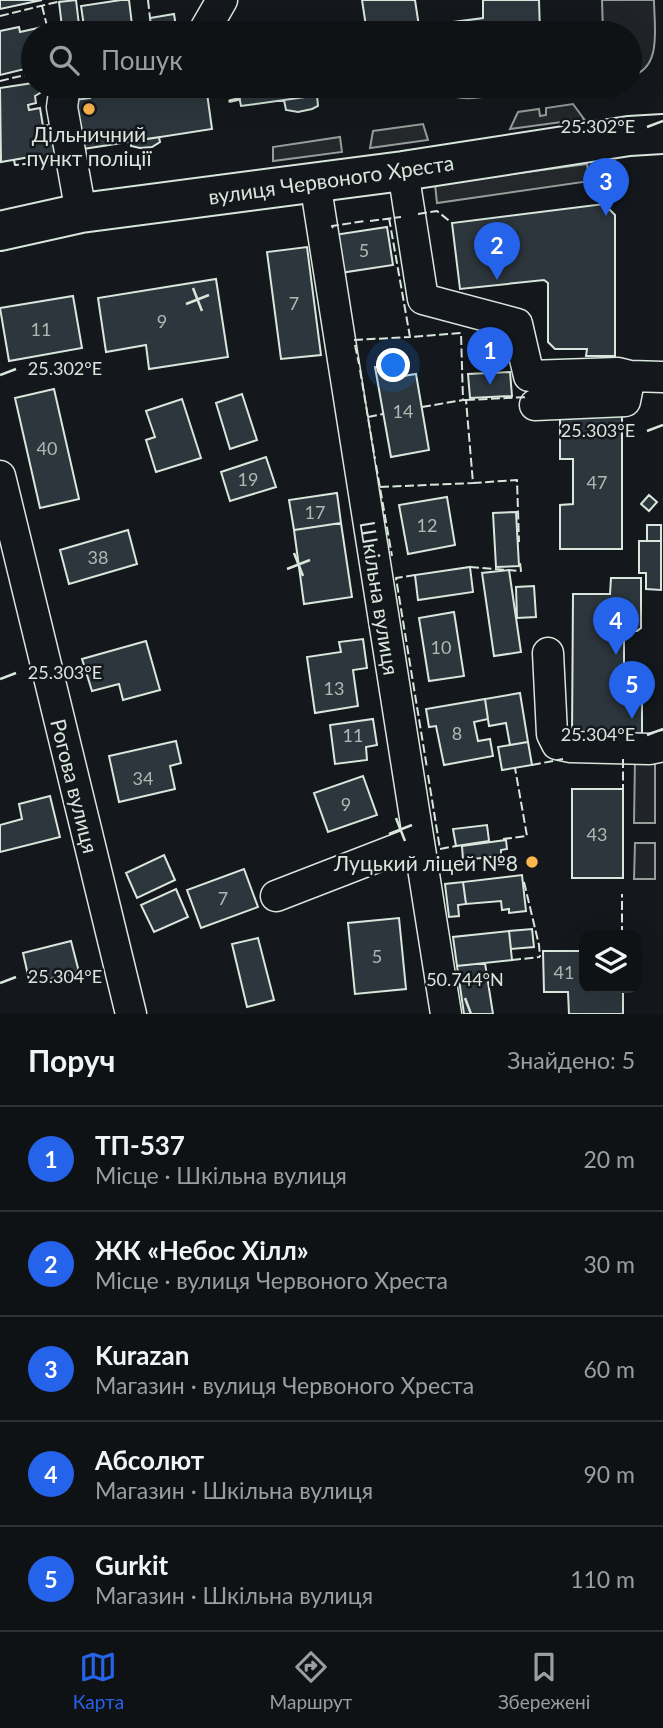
<!DOCTYPE html>
<html lang="uk">
<meta charset="utf-8">
<style>
body{margin:0;font-family:Lato,sans-serif;background:#181b1e;color:#f1f3f6}
.controls{position:absolute;right:21px;bottom:21px;display:grid;overflow:hidden;border-radius:14px;box-shadow:0 7px 28px #0002}
.controls button{width:63px;height:63px;display:grid;place-items:center;padding:0;border:0;border-bottom:2px solid #2f3234;background:#0f1215;color:#f1f3f6;font:35px sans-serif}
.you{position:absolute;left:394px;top:366px;width:24px;height:24px;margin:-18px;border:5px solid #fff;border-radius:50%;background:#1a73e8;box-shadow:0 0 0 10px #1a73e833}
.badge{display:grid;place-items:center;width:46px;height:46px;border-radius:50%;background:#2563eb;color:#fff;font-size:23px;font-weight:700}
.pin{position:absolute;translate:-50% -58px;filter:drop-shadow(0 2px 4px #0008)}
.pin::after{content:'';position:absolute;top:37px;width:24px;height:21px;background:inherit;clip-path:polygon(0 0,100% 0,50% 100%)}
.list{margin:0;padding:0;list-style:none}
h2{display:flex;justify-content:space-between;align-items:center;height:91px;margin:0;padding:0 28px;font-size:30px}
h2 small{font-size:23px;font-weight:400;color:#9b9ea0}
.list li{display:grid;grid-template-columns:46px 1fr auto;gap:21px;align-items:center;box-sizing:border-box;height:105px;padding:0 28px;border-top:2px solid #2f3234}
.list b{display:block;font-size:26px;white-space:nowrap}
.list p{margin:0;font-size:23px;white-space:nowrap;color:#9b9ea0}
.list em{font-size:23px;font-style:normal;color:#9b9ea0}
.icon{flex:none;width:38px;height:38px;fill:none;stroke:currentColor;stroke-width:2;stroke-linecap:round;stroke-linejoin:round}
.map{position:relative;flex:none;width:663px;height:1014px;overflow:hidden}
.search{position:absolute;background:#0f1215;box-shadow:0 7px 28px #0002;left:21px;right:21px;top:21px;height:77px;display:flex;align-items:center;gap:18px;box-sizing:border-box;padding:0 24px;border-radius:38px;color:#9b9ea0;font-size:26px}
.sheet{height:616px;background:#0f1215}
nav{display:flex;justify-content:space-around;align-items:center;box-sizing:border-box;height:98px;border-top:2px solid #2f3234;background:#0f1215;font-size:19px;color:#9b9ea0}
nav a{display:grid;justify-items:center;gap:4px}
nav .on{color:#2563eb}
.map>svg:first-child{display:block}
.green{fill:#202428;stroke:#939e99;stroke-width:2}
.parking{fill:#24282b;stroke:#939e99;stroke-width:2}
.building{fill:#2c363c;stroke:#d8e6dc;stroke-width:2}
.lines{fill:none;stroke-linecap:round;stroke-linejoin:round}
.minor-casing{stroke:#d8e6dc;stroke-width:33}
.major-casing{stroke:#d8e6dc;stroke-width:42}
.minor{stroke:#14181c;stroke-width:30}
.major{stroke:#14181c;stroke-width:38}
.fence{stroke:#d8e6dc;stroke-width:2;stroke-dasharray:9 3.5;stroke-linecap:butt}
.wall{stroke:#d8e6dc;stroke-width:3.5}
.ticks{fill:none;stroke:#d8e6dc;stroke-width:2.5}
.poi-dot{fill:#ffb74d;stroke:#14181c;stroke-width:2.5}
.labels{text-anchor:middle;dominant-baseline:central;stroke-width:5;stroke-linejoin:round;paint-order:stroke}
.number-label{font-size:18px;fill:#adbab4}
.poi-label{font-size:21px;fill:#d8e6dc;stroke:#14181c}
.street-label{font-size:21px;fill:#d8e6dc;stroke:#14181c}
.ticks-label{font-size:18px;text-anchor:middle;fill:#d8e6dc;stroke:#14181c;stroke-width:5;stroke-linejoin:round;paint-order:stroke}
</style>
<div class="map">
<svg width="663" height="1014" viewBox="0 0 663 1014">
<rect width="100%" height="100%" fill="#14181c"/>
<path class="green" d="M 602,0 L 654,0 C 654,26 663,69 630,76 L 630,33 L 603,33 Z
M 450,86 L 515,86 C 505,96 465,102 452,95 Z
M 635,758 L 655,758 L 655,823 L 634,823 Z
M 635,843 L 655,843 L 655,879 L 634,879 Z"/>
<path class="parking" d="M 573,104 L 584,119 L 510,129 L 518,112 L 539,109 L 540,116 L 546,115 L 546,108 Z
M 423,124 L 428,140 L 370,148 L 373,131 Z
M 340,137 L 342,152 L 273,161 L 273,147 Z
M 587,164 L 590,181 L 437,203 L 435,184 Z"/>
<path class="building" d="M 0,0 L 42,0 L 0,9 Z
M 76,0 L 79,25 L 62,27 L 59,2 Z
M 121,0 L 129,0 L 133,33 L 85,33 L 81,6 Z
M 362,0 L 415,0 L 420,33 L 367,33 Z
M 483,0 L 539,0 L 540,33 L 437,33 L 435,25 L 438,24 L 483,18 Z
M 174,14 L 177,33 L 152,33 L 150,18 Z
M 47,26 L 49,33 L 33,33 L 33,67 L 0,75 L 0,31 L 19,27 L 20,32 Z
M 263,27 L 264,33 L 232,33 L 232,32 Z
M 33,83 L 33,86 L 39,86 L 40,93 L 35,96 L 36,103 L 28,105 L 29,110 L 40,108 L 43,126 L 55,124 L 60,159 L 37,163 L 36,156 L 1,162 L 0,88 Z
M 88,86 L 206,86 L 212,129 L 83,149 L 75,100 L 90,98 Z
M 237,86 L 363,86 L 363,89 L 241,106 Z
M 317,95 L 318,106 L 312,109 L 298,112 L 286,110 L 284,100 Z
M 159,137 L 160,142 L 152,147 L 140,148 L 131,146 L 131,141 Z
M 604,204 L 615,215 L 615,356 L 586,356 L 587,349 L 555,349 L 548,342 L 548,283 L 544,280 L 460,289 L 452,223 Z
M 387,227 L 393,265 L 340,273 L 334,235 Z
M 307,247 L 321,355 L 281,359 L 267,252 Z
M 216,279 L 228,357 L 149,369 L 146,345 L 106,352 L 98,298 Z
M 73,296 L 82,348 L 9,361 L 0,308 Z
M 400,363 L 403,376 L 416,374 L 429,450 L 391,457 L 375,367 Z
M 510,372 L 512,396 L 470,398 L 468,374 Z
M 54,389 L 79,499 L 40,508 L 15,398 Z
M 242,394 L 257,440 L 230,449 L 216,403 Z
M 182,399 L 201,458 L 156,472 L 146,440 L 155,437 L 146,411 Z
M 560,414 L 622,414 L 622,549 L 560,549 L 560,505 L 573,504 L 573,459 L 560,459 Z
M 266,457 L 276,487 L 230,501 L 221,472 Z
M 337,493 L 341,523 L 294,530 L 289,500 Z
M 649,495 L 657,502 L 649,511 L 641,504 Z
M 447,497 L 455,545 L 408,554 L 399,505 Z
M 516,512 L 519,566 L 496,567 L 493,513 Z
M 341,523 L 352,597 L 304,604 L 294,530 Z
M 647,525 L 661,525 L 661,541 L 647,541 Z
M 128,530 L 137,564 L 69,584 L 60,550 Z
M 639,541 L 661,541 L 661,590 L 646,589 L 646,573 L 639,573 Z
M 470,567 L 473,592 L 418,600 L 415,575 Z
M 509,570 L 521,652 L 494,656 L 482,573 Z
M 611,578 L 641,578 L 641,628 L 637,631 L 624,631 L 624,700 L 642,700 L 642,738 L 572,737 L 573,594 L 610,594 Z
M 534,586 L 536,617 L 517,618 L 516,587 Z
M 454,612 L 464,676 L 429,681 L 419,618 Z
M 363,639 L 367,668 L 353,670 L 358,706 L 315,713 L 307,657 L 341,652 L 339,642 Z
M 146,641 L 160,690 L 123,700 L 119,684 L 92,691 L 82,659 Z
M 520,693 L 528,742 L 510,745 L 506,723 L 489,726 L 485,699 Z
M 485,699 L 488,719 L 474,722 L 478,741 L 490,739 L 493,756 L 444,765 L 436,726 L 429,727 L 426,709 Z
M 373,719 L 377,745 L 366,747 L 367,760 L 335,764 L 330,725 Z
M 176,741 L 181,763 L 170,766 L 175,789 L 119,802 L 109,756 Z
M 528,742 L 532,765 L 502,770 L 498,747 Z
M 363,776 L 377,815 L 328,832 L 314,793 Z
M 572,789 L 623,789 L 623,878 L 572,878 Z
M 50,796 L 60,837 L 0,852 L 0,825 L 22,819 L 19,804 Z
M 487,825 L 489,841 L 456,846 L 453,829 Z
M 506,840 L 507,849 L 501,850 L 501,856 L 463,860 L 462,846 Z
M 164,855 L 175,880 L 137,898 L 126,873 Z
M 244,869 L 258,907 L 201,928 L 187,890 Z
M 522,875 L 526,911 L 509,913 L 509,909 L 502,910 L 501,901 L 466,904 L 463,882 Z
M 463,882 L 466,904 L 458,905 L 459,916 L 449,917 L 445,884 Z
M 176,889 L 188,917 L 154,932 L 141,905 Z
M 399,918 L 406,989 L 355,994 L 348,923 Z
M 532,929 L 534,947 L 511,949 L 509,931 Z
M 509,931 L 512,960 L 457,966 L 453,937 Z
M 258,938 L 274,1000 L 247,1007 L 232,944 Z
M 71,941 L 79,972 L 30,984 L 23,953 Z
M 543,951 L 584,951 L 584,988 L 623,988 L 623,1014 L 569,1014 L 568,992 L 544,992 Z
M 485,963 L 493,1014 L 464,1014 L 457,966 Z"/>
<g class="lines">
<defs>
<path id="minor" d="M 203,33 L 222,0
M 65,86 L 62,107 L 81,213
M 403,171 L 423,299 L 517,324 L 529,376 L 618,373 L 630,376 L 663,377
M 315,182 L 446,1014
M 535,405 L 625,401 L 630,376
M 0,476 L 131,1014
M 548,653 L 552,734 L 557,744 L 571,747 L 650,749 L 663,746
M 276,896 L 418,841"/>
<path id="major" d="M 0,231 L 81,213 L 403,171 L 629,136 L 663,134"/>
</defs>
<use href="#minor" class="minor-casing"/>
<use href="#major" class="major-casing"/>
<use href="#minor" class="minor"/>
<use href="#major" class="major"/>
<path class="fence" d="M 148,0 L 150,18
M 42,6 L 47,26
M 0,16 L 61,1
M 0,81 L 33,73
M 14,160 L 15,165 L 37,163
M 418,214 L 437,211 L 452,223
M 389,218 L 410,337 L 461,333 L 463,400 L 466,400 L 473,483 L 517,480 L 519,542
M 370,221 L 401,217
M 333,228 L 332,226 L 365,221
M 354,340 L 410,337
M 355,345 L 359,364
M 360,370 L 375,459
M 466,400 L 528,397
M 422,407 L 463,400
M 368,417 L 383,414
M 376,465 L 392,556
M 380,487 L 473,483
M 470,567 L 521,571 L 520,563
M 415,575 L 396,578 L 427,768
M 623,759 L 623,789
M 532,765 L 563,759
M 428,775 L 440,849 L 456,846
M 503,839 L 527,836 L 515,768
M 524,882 L 539,945 L 540,957
M 622,935 L 622,894
M 512,960 L 540,957"/>
<path class="wall" d="M 230,101 L 239,99"/>
</g>
<path class="ticks" d="M 647,127 L 663,121M 193,288 L 202,311M 186,304 L 209,295M 0,375 L 16,369M 647,431 L 663,425M 294,553 L 303,576M 287,569 L 310,560M 0,679 L 16,673M 647,735 L 663,729M 396,818 L 405,841M 389,834 L 412,825M 0,983 L 16,977M 465,998 L 471,1014"/>
<g class="poi-dot">
<circle cx="89" cy="109" r="7"/>
<circle cx="532" cy="862" r="7"/>
</g>
<g class="labels">
<g class="number-label">
<text x="364" y="250">5</text>
<text x="294" y="303">7</text>
<text x="162" y="321">9</text>
<text x="41" y="329">11</text>
<text x="403" y="411">14</text>
<text x="47" y="448">40</text>
<text x="248" y="479">19</text>
<text x="597" y="482">47</text>
<text x="315" y="512">17</text>
<text x="427" y="525">12</text>
<text x="98" y="557">38</text>
<text x="441" y="647">10</text>
<text x="334" y="688">13</text>
<text x="457" y="733">8</text>
<text x="353" y="735">11</text>
<text x="143" y="778">34</text>
<text x="346" y="804">9</text>
<text x="597" y="834">43</text>
<text x="223" y="898">7</text>
<text x="377" y="956">5</text>
<text x="564" y="972">41</text>
</g>
<g class="poi-label">
<text x="89" y="133">Дільничний<tspan x="89" dy="24">пункт поліції</tspan></text>
<text x="518" y="862" text-anchor="end">Луцький ліцей №8</text>
</g>
<g class="street-label">
<text transform="translate(331 179) rotate(-8)">вулиця Червоного Хреста</text>
<text transform="translate(380 598) rotate(81)">Шкільна вулиця</text>
<text transform="translate(75 786) rotate(76)">Рогова вулиця</text>
</g>
</g>
<g class="ticks-label">
<text x="598" y="133">25.302°E</text>
<text x="65" y="375">25.302°E</text>
<text x="598" y="437">25.303°E</text>
<text x="65" y="679">25.303°E</text>
<text x="598" y="741">25.304°E</text>
<text x="65" y="983">25.304°E</text>
<text x="465" y="986">50.744°N</text>
</g>
</svg>
<div class="controls">
<button><svg class="icon" aria-label="layers" viewBox="0 0 24 24"><path d="M12 4l9 5-9 5-9-5zM3 14l9 5 9-5"/></svg></button>
</div>
<div class="you"></div>
<div class="pin badge" style="left:490px;top:385px">1</div>
<div class="pin badge" style="left:497px;top:280px">2</div>
<div class="pin badge" style="left:606px;top:216px">3</div>
<div class="pin badge" style="left:616px;top:655px">4</div>
<div class="pin badge" style="left:632px;top:719px">5</div>
<div class="search"><svg class="icon" aria-label="search" viewBox="0 0 24 24"><circle cx="10" cy="10" r="6"/><path d="M15 15l6 6"/></svg>Пошук</div>
</div>
<section class="sheet">
<h2>Поруч<small>Знайдено: 5</small></h2>
<ul class="list">
<li><span class="badge">1</span><div><b>ТП-537</b><p>Місце · Шкільна вулиця</p></div><em>20 m</em></li>
<li><span class="badge">2</span><div><b>ЖК «Небос Хілл»</b><p>Місце · вулиця Червоного Хреста</p></div><em>30 m</em></li>
<li><span class="badge">3</span><div><b>Kurazan</b><p>Магазин · вулиця Червоного Хреста</p></div><em>60 m</em></li>
<li><span class="badge">4</span><div><b>Абсолют</b><p>Магазин · Шкільна вулиця</p></div><em>90 m</em></li>
<li><span class="badge">5</span><div><b>Gurkit</b><p>Магазин · Шкільна вулиця</p></div><em>110 m</em></li>
</ul>
</section>
<nav>
<a class="on"><svg class="icon" aria-label="map" viewBox="0 0 24 24"><path d="M3 6l6-2 6 2 6-2v14l-6 2-6-2-6 2zM9 4v14M15 6v14"/></svg>Карта</a>
<a><svg class="icon" aria-label="directions" viewBox="0 0 24 24"><path d="M12 3l9 9-9 9-9-9zM9 14v-3h6M13 9l2 2-2 2"/></svg>Маршрут</a>
<a><svg class="icon" aria-label="saved" viewBox="0 0 24 24"><path d="M7 4h10v16l-5-4-5 4z"/></svg>Збережені</a>
</nav>
